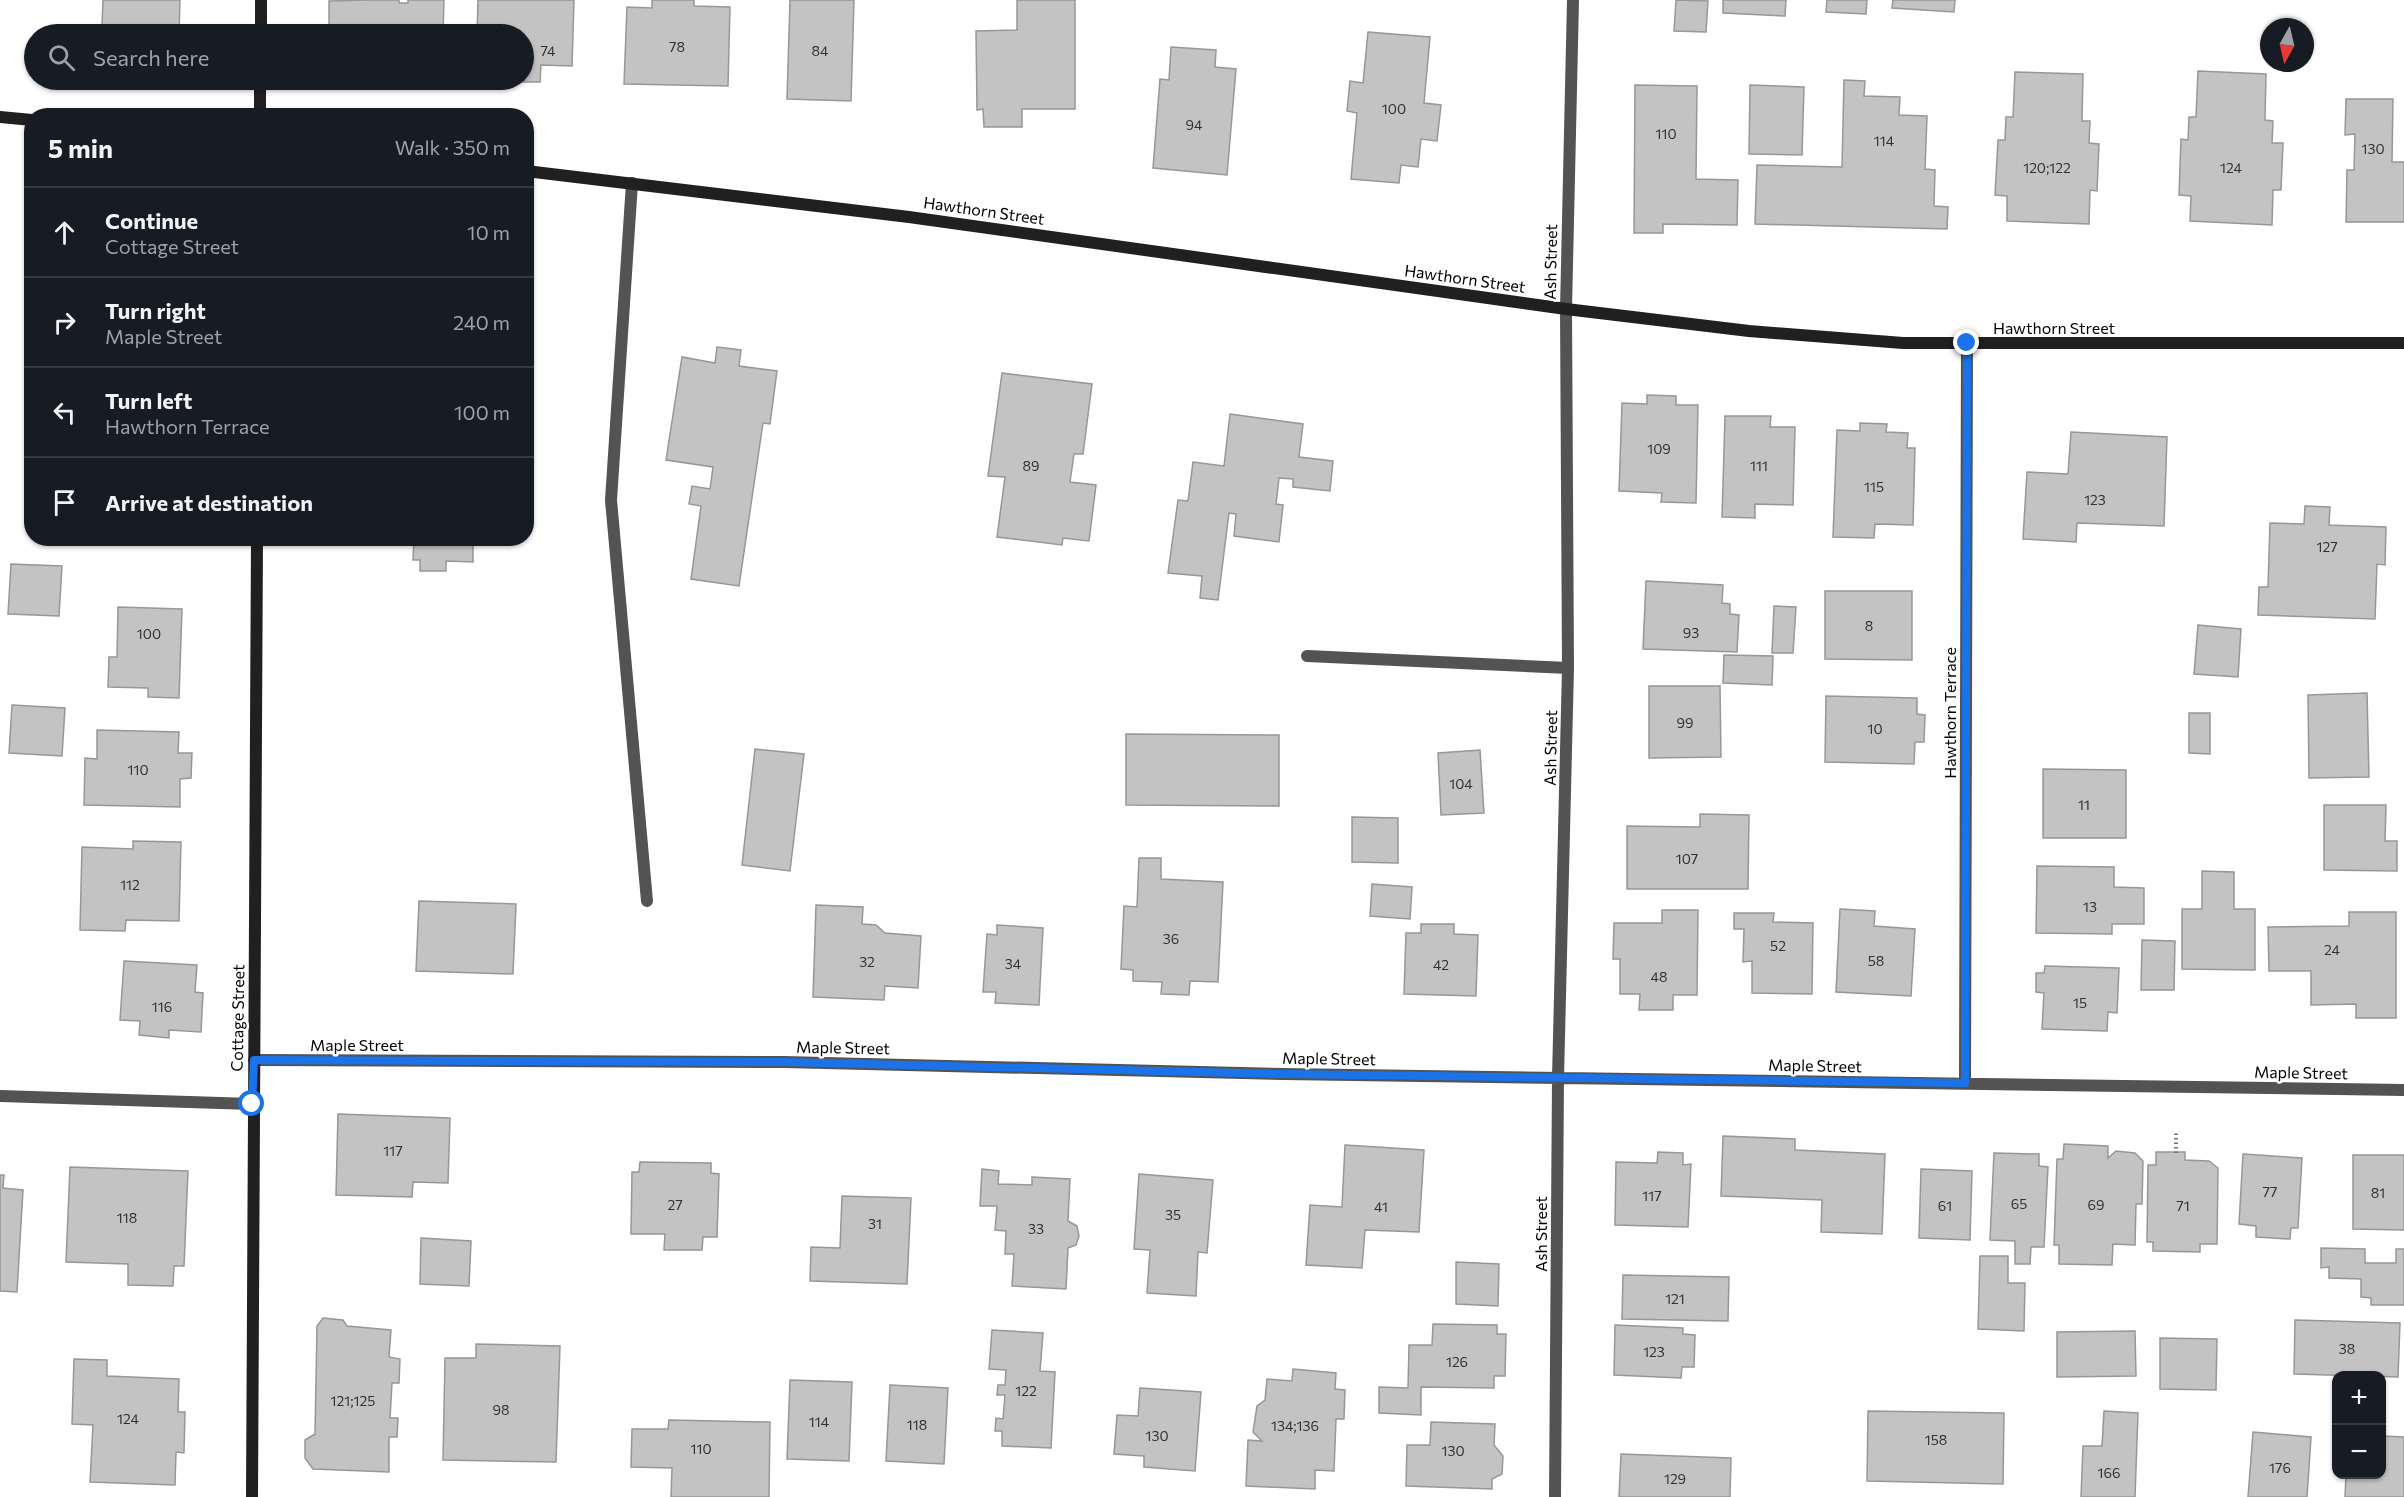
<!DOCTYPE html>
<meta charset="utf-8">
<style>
body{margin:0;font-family:Commissioner,sans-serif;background:#20242c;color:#f1f3f6}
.controls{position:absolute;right:18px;bottom:18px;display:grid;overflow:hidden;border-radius:12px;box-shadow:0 2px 4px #0004}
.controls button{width:54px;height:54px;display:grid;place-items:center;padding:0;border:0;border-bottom:2px solid #363941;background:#171b24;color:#f1f3f6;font:30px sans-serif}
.compass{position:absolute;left:2260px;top:18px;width:54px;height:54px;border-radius:50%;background:#171b24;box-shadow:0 2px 4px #0004;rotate:188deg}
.stop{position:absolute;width:18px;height:18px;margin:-14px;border:4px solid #1a73e8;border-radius:50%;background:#fff}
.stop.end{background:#1a73e8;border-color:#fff;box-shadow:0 2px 6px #0008}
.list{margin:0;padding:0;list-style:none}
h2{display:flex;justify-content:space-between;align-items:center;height:78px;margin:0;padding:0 24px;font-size:26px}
h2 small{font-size:20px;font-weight:400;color:#9ea1a6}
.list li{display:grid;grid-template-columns:39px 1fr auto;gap:18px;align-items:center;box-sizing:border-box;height:90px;padding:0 24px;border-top:2px solid #363941}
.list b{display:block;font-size:22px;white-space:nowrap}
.list p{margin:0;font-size:20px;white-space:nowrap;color:#9ea1a6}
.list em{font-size:20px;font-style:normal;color:#9ea1a6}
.icon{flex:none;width:33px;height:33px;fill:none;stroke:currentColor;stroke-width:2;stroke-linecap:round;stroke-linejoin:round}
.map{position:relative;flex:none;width:2404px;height:1497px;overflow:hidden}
.search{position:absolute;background:#171b24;box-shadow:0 2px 4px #0004;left:24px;top:24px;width:510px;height:66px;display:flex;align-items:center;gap:15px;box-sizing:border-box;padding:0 21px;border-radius:33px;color:#9ea1a6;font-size:22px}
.panel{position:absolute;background:#171b24;box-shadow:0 2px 4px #0004;left:24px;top:108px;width:510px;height:438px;border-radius:24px}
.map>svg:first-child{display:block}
.building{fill:#c3c3c3;stroke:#979797;stroke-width:1.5}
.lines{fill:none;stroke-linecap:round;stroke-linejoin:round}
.path{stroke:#757575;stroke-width:4;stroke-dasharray:1.5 3;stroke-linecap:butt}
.lane{stroke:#535353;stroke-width:12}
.street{stroke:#535353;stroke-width:12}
.secondary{stroke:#202020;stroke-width:12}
.route{stroke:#1a73e8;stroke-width:8}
.labels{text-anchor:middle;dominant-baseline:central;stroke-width:5;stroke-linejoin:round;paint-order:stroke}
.number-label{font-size:14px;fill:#313131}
.street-label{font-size:16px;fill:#000;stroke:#fff}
</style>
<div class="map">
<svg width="2404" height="1497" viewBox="0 0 2404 1497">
<rect width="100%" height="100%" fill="#fff"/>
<path class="building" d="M 103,0 L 180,0 L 179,34 L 112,34 L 113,25 L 102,25 Z
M 368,0 L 399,0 L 399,3 L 408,3 L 408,0 L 444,0 L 443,34 L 329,34 L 329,1 Z
M 478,0 L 574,0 L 572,66 L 541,65 L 540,82 L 509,82 L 509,80 L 524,80 L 524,34 L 477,34 Z
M 652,0 L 694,0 L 694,6 L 730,7 L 728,86 L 624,84 L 627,7 L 652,8 Z
M 790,0 L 854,0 L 851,101 L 787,99 Z
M 1017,0 L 1075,0 L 1075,109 L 1022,109 L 1022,127 L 984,127 L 983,109 L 977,110 L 976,31 L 1017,30 Z
M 1676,0 L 1708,1 L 1706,32 L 1674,31 Z
M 1723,0 L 1786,0 L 1785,16 L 1723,13 Z
M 1827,0 L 1867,0 L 1866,14 L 1826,12 Z
M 1893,0 L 1955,0 L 1954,12 L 1892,8 Z
M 1368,32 L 1430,37 L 1424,103 L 1441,105 L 1437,141 L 1421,139 L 1418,167 L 1401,165 L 1399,183 L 1351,179 L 1357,113 L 1347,111 L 1350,81 L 1363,83 Z
M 1171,47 L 1216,50 L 1215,67 L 1236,69 L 1227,175 L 1153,168 L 1160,79 L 1169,80 Z
M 2198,71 L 2266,74 L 2265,120 L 2273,121 L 2272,143 L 2283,143 L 2281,190 L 2273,190 L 2272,225 L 2190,221 L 2191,196 L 2179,195 L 2181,139 L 2188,140 L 2189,117 L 2196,117 Z
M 2015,72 L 2083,74 L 2082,121 L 2090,121 L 2089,143 L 2099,144 L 2097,191 L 2090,190 L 2089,224 L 2007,221 L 2007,196 L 1995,195 L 1998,140 L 2005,140 L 2006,117 L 2013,117 Z
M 363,80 L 398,80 L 397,86 L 363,85 Z
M 1844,80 L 1865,81 L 1864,96 L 1900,97 L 1899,115 L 1927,116 L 1925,169 L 1935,170 L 1934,206 L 1948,207 L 1947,229 L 1755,224 L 1757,165 L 1842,167 Z
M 1635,85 L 1697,86 L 1696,179 L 1738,180 L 1737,225 L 1663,224 L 1663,233 L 1634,233 Z
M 1750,85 L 1804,87 L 1802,155 L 1749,154 Z
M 2346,99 L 2393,99 L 2392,162 L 2404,162 L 2404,222 L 2346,222 L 2347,170 L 2354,170 L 2355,134 L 2345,135 Z
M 717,347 L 741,350 L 739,366 L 777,371 L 770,424 L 763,423 L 739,586 L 691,579 L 701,506 L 689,504 L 692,486 L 710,489 L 713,467 L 666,460 L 682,357 L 715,363 Z
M 1002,373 L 1092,384 L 1083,454 L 1074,454 L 1070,482 L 1096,485 L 1089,541 L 1063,538 L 1062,545 L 997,537 L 1005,477 L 988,476 Z
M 1647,395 L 1676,396 L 1676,405 L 1698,405 L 1696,503 L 1661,502 L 1662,493 L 1619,491 L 1622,403 L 1647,404 Z
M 1230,414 L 1303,424 L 1299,457 L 1333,461 L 1330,491 L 1293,487 L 1293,479 L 1279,478 L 1276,504 L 1283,505 L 1279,542 L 1234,536 L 1236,514 L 1229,513 L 1218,600 L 1200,598 L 1202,576 L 1168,573 L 1178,500 L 1188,501 L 1193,462 L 1224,466 Z
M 1725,416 L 1771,416 L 1770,427 L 1795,427 L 1793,505 L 1755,504 L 1755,518 L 1722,517 Z
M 1860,423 L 1887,424 L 1886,432 L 1908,433 L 1907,448 L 1915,448 L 1913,525 L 1875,524 L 1874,538 L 1833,537 L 1837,430 L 1860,431 Z
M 2071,432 L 2167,437 L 2164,526 L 2077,523 L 2076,542 L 2023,539 L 2027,472 L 2068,474 Z
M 2305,506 L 2330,507 L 2329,525 L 2386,527 L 2385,565 L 2377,564 L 2375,619 L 2258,615 L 2259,587 L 2268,587 L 2270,523 L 2304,524 Z
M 414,538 L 473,538 L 473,562 L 446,561 L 446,571 L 420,571 L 420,560 L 413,560 Z
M 11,564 L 62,566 L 59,616 L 8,614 Z
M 1646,581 L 1723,585 L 1722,603 L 1730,604 L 1730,614 L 1739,615 L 1737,652 L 1643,649 Z
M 1825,591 L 1912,591 L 1912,660 L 1825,659 Z
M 1774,606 L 1796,607 L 1793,653 L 1772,653 Z
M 118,607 L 182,609 L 179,698 L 148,697 L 148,688 L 108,687 L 109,657 L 117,657 Z
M 2198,625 L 2241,629 L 2238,677 L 2194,674 Z
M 1724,655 L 1773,656 L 1772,685 L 1723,683 Z
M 1649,686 L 1720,686 L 1721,757 L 1649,758 Z
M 2367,693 L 2369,777 L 2309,778 L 2308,695 Z
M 1826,696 L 1917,698 L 1917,714 L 1925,715 L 1924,742 L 1915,742 L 1914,764 L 1825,762 Z
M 12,705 L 65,708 L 62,756 L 9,753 Z
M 2189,713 L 2210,713 L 2210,754 L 2189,753 Z
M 97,730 L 179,732 L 178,753 L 192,753 L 191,778 L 180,779 L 180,807 L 84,805 L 85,758 L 97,759 Z
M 1126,734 L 1279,735 L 1279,806 L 1126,805 Z
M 755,749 L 804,754 L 790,871 L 742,865 Z
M 1480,750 L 1484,813 L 1441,815 L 1438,753 Z
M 2043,769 L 2126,770 L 2126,838 L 2043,838 Z
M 2324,805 L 2386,805 L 2385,841 L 2397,841 L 2397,871 L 2324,870 Z
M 1700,814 L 1749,815 L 1748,889 L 1627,889 L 1627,826 L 1700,827 Z
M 1352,817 L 1398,818 L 1398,863 L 1352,862 Z
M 133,841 L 181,842 L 179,921 L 126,920 L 125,931 L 80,930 L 82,847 L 133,849 Z
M 1139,858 L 1161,858 L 1161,879 L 1223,882 L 1218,982 L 1190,981 L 1189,995 L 1161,994 L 1162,982 L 1133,981 L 1133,970 L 1121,969 L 1124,906 L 1137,907 Z
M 2037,866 L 2114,867 L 2114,887 L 2144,888 L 2144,924 L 2112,924 L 2112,934 L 2036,933 Z
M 2202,871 L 2234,872 L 2234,909 L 2255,909 L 2255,970 L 2182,969 L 2182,909 L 2202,909 Z
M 1372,884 L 1412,887 L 1410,919 L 1370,916 Z
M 419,901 L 516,904 L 513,974 L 416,971 Z
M 816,905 L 863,907 L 862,924 L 876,925 L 885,933 L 921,936 L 918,988 L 885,986 L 884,1000 L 813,997 Z
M 1840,909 L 1875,911 L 1874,926 L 1915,929 L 1911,996 L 1836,992 Z
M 1662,910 L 1698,910 L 1697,995 L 1673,995 L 1673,1010 L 1639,1010 L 1640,994 L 1620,994 L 1620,959 L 1613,959 L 1614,923 L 1662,923 Z
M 2349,912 L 2396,912 L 2396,1018 L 2356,1018 L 2356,1004 L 2311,1005 L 2311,971 L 2269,971 L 2268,927 L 2349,926 Z
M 1734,913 L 1774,913 L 1773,922 L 1813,923 L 1812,994 L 1752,993 L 1752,961 L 1743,962 L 1744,929 L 1734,929 Z
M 1421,924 L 1454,924 L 1454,934 L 1478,935 L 1476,996 L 1404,994 L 1406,933 L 1421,933 Z
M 997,925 L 1043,928 L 1039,1005 L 995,1003 L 996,992 L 983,992 L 987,934 L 997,935 Z
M 2142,940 L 2175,941 L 2174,990 L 2141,990 Z
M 124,961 L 197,965 L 195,992 L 203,993 L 201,1032 L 169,1030 L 169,1038 L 139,1035 L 140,1021 L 120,1020 Z
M 2045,966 L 2119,968 L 2117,1013 L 2108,1012 L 2107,1031 L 2042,1029 L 2044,993 L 2036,992 L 2036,973 L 2044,973 Z
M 338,1114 L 450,1118 L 448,1183 L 413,1182 L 412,1197 L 336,1195 Z
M 1723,1136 L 1795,1139 L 1795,1150 L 1885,1154 L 1882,1234 L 1821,1232 L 1822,1200 L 1721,1196 Z
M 2064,1144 L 2108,1146 L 2108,1158 L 2116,1151 L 2135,1153 L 2143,1161 L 2142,1204 L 2136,1204 L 2135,1245 L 2113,1244 L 2112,1265 L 2059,1264 L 2059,1245 L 2054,1245 L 2057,1159 L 2063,1159 Z
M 1345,1145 L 1424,1150 L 1419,1232 L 1365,1230 L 1362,1268 L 1306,1265 L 1310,1205 L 1342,1207 Z
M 1658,1152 L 1683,1153 L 1683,1165 L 1691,1164 L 1688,1227 L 1615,1225 L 1616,1162 L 1657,1163 Z
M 2156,1152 L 2185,1152 L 2185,1160 L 2209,1161 L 2218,1168 L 2217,1244 L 2200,1244 L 2200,1252 L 2153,1251 L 2153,1242 L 2147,1242 L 2148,1165 L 2156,1165 Z
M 1994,1153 L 2039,1154 L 2039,1166 L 2048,1167 L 2044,1247 L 2031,1247 L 2030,1264 L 2015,1264 L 2015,1241 L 1990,1240 Z
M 2243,1154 L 2302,1158 L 2298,1228 L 2291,1228 L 2290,1239 L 2256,1237 L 2256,1226 L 2239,1224 Z
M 2353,1155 L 2404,1155 L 2404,1230 L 2353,1229 Z
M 640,1162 L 711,1163 L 711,1173 L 719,1174 L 717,1237 L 703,1237 L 702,1250 L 664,1250 L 665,1234 L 631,1234 L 632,1172 L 639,1172 Z
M 70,1167 L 188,1171 L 184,1266 L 174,1266 L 173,1286 L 128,1285 L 128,1264 L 66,1262 Z
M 982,1169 L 999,1171 L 998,1184 L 1032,1185 L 1032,1177 L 1070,1179 L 1068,1221 L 1077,1226 L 1079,1236 L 1076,1245 L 1068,1248 L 1066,1289 L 1012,1286 L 1014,1254 L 1005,1254 L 1006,1231 L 995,1230 L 997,1206 L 980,1206 Z
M 1921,1169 L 1972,1171 L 1970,1240 L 1919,1238 Z
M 1139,1174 L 1213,1180 L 1207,1253 L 1198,1252 L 1196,1296 L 1147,1293 L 1150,1250 L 1134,1249 Z
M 0,1175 L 4,1175 L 3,1188 L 23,1190 L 17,1292 L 0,1291 Z
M 842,1196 L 911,1198 L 907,1284 L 810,1281 L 811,1247 L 840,1248 Z
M 421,1238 L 471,1241 L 469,1286 L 420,1284 Z
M 2321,1248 L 2365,1249 L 2365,1263 L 2396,1263 L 2396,1249 L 2404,1249 L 2404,1305 L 2371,1305 L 2371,1298 L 2361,1297 L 2361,1279 L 2329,1278 L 2329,1267 L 2321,1268 Z
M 1980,1256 L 2008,1256 L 2008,1283 L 2025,1283 L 2024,1331 L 1978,1329 Z
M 1456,1262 L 1499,1264 L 1498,1306 L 1456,1304 Z
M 1623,1275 L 1729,1277 L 1728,1321 L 1622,1319 Z
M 323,1318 L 343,1320 L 347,1326 L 391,1330 L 389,1357 L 400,1359 L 399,1383 L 392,1383 L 390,1418 L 398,1418 L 397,1437 L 389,1437 L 389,1472 L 313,1469 L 305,1458 L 305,1440 L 315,1434 L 317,1326 Z
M 2295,1320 L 2400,1323 L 2398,1377 L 2294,1374 Z
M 1433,1324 L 1497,1325 L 1497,1334 L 1506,1334 L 1505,1376 L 1494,1376 L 1494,1388 L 1421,1387 L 1421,1415 L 1379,1413 L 1379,1387 L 1408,1388 L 1409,1345 L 1432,1345 Z
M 1615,1325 L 1683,1328 L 1683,1334 L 1695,1335 L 1694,1367 L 1682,1367 L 1681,1378 L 1614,1375 Z
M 992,1330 L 1043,1333 L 1040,1371 L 1055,1372 L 1051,1448 L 1002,1446 L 1002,1431 L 995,1431 L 996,1418 L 1003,1419 L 1005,1395 L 997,1395 L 998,1385 L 1005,1385 L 1006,1370 L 989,1369 Z
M 2135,1331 L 2136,1376 L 2057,1377 L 2057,1332 Z
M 2160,1338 L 2217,1339 L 2216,1390 L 2160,1389 Z
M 476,1344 L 560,1346 L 556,1462 L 443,1460 L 445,1358 L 476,1358 Z
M 74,1359 L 107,1360 L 107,1376 L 179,1379 L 178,1412 L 185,1412 L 184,1453 L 176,1452 L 175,1485 L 90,1482 L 93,1425 L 72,1424 Z
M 1293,1369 L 1336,1373 L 1335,1389 L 1345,1390 L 1344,1419 L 1336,1419 L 1334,1471 L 1315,1470 L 1315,1489 L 1246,1486 L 1248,1440 L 1262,1441 L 1253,1432 L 1257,1406 L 1265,1400 L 1267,1379 L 1292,1381 Z
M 790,1380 L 852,1382 L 849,1461 L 787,1459 Z
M 890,1385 L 948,1388 L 944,1464 L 886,1461 Z
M 1140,1388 L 1201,1392 L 1195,1471 L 1144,1467 L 1144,1456 L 1114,1454 L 1117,1415 L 1138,1416 Z
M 1868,1411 L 2004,1413 L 2003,1484 L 1867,1481 Z
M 2104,1411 L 2138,1413 L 2135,1497 L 2081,1497 L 2083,1446 L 2102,1446 Z
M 669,1420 L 770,1422 L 769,1497 L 671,1497 L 672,1468 L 631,1467 L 632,1429 L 668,1429 Z
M 1431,1422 L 1495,1424 L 1494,1445 L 1503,1456 L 1502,1474 L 1492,1479 L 1492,1489 L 1406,1486 L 1407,1445 L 1430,1445 Z
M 2253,1432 L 2311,1437 L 2307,1497 L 2248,1497 Z
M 2382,1436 L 2404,1437 L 2404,1497 L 2345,1497 L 2346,1474 L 2382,1474 Z
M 1621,1454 L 1731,1458 L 1730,1497 L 1619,1497 Z"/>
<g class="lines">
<path class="path" d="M 2176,1153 L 2176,1131"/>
<path class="lane" d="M 632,183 L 611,500 L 647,901"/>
<path class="street" d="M 1307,656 L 1568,668
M 254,1060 L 784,1062 L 1283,1074 L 2404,1090
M 1965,1083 L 1967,343
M 0,1096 L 252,1104
M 1555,1497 L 1558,1078 L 1568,668 L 1566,309 L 1573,0"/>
<path class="secondary" d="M 261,34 L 261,0
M 260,116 L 260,80
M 0,117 L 32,120
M 526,171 L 909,217 L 1566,309 L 1749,331 L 1903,343 L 2404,343
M 252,1497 L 257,538"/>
</g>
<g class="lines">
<path class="route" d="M 252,1104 L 254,1060 L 784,1062 L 1283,1074 L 1965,1083 L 1967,343"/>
</g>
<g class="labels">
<g class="number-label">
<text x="677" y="46">78</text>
<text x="548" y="50">74</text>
<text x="820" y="50">84</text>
<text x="1394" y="108">100</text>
<text x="1194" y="124">94</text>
<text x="1666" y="133">110</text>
<text x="1884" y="140">114</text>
<text x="2373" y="148">130</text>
<text x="2047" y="167">120;122</text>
<text x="2231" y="167">124</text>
<text x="1659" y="448">109</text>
<text x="1031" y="465">89</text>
<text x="1759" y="465">111</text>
<text x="1874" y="486">115</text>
<text x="2095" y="499">123</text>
<text x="2327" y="546">127</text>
<text x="1869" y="625">8</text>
<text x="1691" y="632">93</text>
<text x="149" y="633">100</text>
<text x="1685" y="722">99</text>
<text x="1875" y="728">10</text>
<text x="138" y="769">110</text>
<text x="1461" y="783">104</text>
<text x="2084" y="804">11</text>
<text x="1687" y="858">107</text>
<text x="130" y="884">112</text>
<text x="2090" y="906">13</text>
<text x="1171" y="938">36</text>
<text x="1778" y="945">52</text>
<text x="2332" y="949">24</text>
<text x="1876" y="960">58</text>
<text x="867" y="961">32</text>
<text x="1013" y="963">34</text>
<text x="1441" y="964">42</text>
<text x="1659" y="976">48</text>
<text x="2080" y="1002">15</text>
<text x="162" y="1006">116</text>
<text x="393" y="1150">117</text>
<text x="2270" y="1191">77</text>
<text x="2378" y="1192">81</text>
<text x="1652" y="1195">117</text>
<text x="2019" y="1203">65</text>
<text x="675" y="1204">27</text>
<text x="2096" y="1204">69</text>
<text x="1945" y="1205">61</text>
<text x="2183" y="1205">71</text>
<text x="1381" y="1206">41</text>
<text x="1173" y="1214">35</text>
<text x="127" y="1217">118</text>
<text x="875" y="1223">31</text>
<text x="1036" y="1228">33</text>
<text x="1675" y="1298">121</text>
<text x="2347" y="1348">38</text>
<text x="1654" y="1351">123</text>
<text x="1457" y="1361">126</text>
<text x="1026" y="1390">122</text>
<text x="353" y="1400">121;125</text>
<text x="501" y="1409">98</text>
<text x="128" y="1418">124</text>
<text x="819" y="1421">114</text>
<text x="917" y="1424">118</text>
<text x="1295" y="1425">134;136</text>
<text x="1157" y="1435">130</text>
<text x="1936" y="1439">158</text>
<text x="701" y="1448">110</text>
<text x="1453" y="1450">130</text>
<text x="2280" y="1467">176</text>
<text x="2109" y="1472">166</text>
<text x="1675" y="1478">129</text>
</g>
<g class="street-label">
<text transform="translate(984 210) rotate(8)">Hawthorn Street</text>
<text transform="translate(1550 262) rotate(-89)">Ash Street</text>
<text transform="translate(1465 278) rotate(8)">Hawthorn Street</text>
<text x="2054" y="327">Hawthorn Street</text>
<text transform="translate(1949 713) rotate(-90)">Hawthorn Terrace</text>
<text transform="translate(1550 748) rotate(-89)">Ash Street</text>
<text transform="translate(237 1018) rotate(-89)">Cottage Street</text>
<text x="357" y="1044">Maple Street</text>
<text transform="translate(843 1047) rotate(1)">Maple Street</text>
<text transform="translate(1329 1058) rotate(1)">Maple Street</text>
<text transform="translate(1815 1065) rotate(1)">Maple Street</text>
<text transform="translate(2301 1072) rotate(1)">Maple Street</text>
<text transform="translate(1540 1234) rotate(-90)">Ash Street</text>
</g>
</g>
</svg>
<div class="controls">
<button>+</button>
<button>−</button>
</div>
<svg class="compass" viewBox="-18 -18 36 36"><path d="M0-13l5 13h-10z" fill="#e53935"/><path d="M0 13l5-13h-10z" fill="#9ea1a6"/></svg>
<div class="stop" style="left:252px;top:1104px"></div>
<div class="stop end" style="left:1967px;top:343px"></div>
<div class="search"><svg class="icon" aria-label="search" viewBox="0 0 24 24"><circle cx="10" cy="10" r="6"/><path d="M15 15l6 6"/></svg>Search here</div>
<section class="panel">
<h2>5 min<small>Walk · 350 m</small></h2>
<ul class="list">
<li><svg class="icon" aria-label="ahead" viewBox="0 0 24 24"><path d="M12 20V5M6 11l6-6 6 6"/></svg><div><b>Continue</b><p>Cottage Street</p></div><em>10 m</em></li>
<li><svg class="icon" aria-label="right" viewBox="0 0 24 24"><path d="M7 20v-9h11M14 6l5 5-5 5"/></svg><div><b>Turn right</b><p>Maple Street</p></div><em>240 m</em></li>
<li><svg class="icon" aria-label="left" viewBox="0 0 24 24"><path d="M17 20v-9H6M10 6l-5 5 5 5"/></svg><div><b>Turn left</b><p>Hawthorn Terrace</p></div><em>100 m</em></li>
<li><svg class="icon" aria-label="arrive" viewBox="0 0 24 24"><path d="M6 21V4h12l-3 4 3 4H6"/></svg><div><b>Arrive at destination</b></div></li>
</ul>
</section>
</div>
